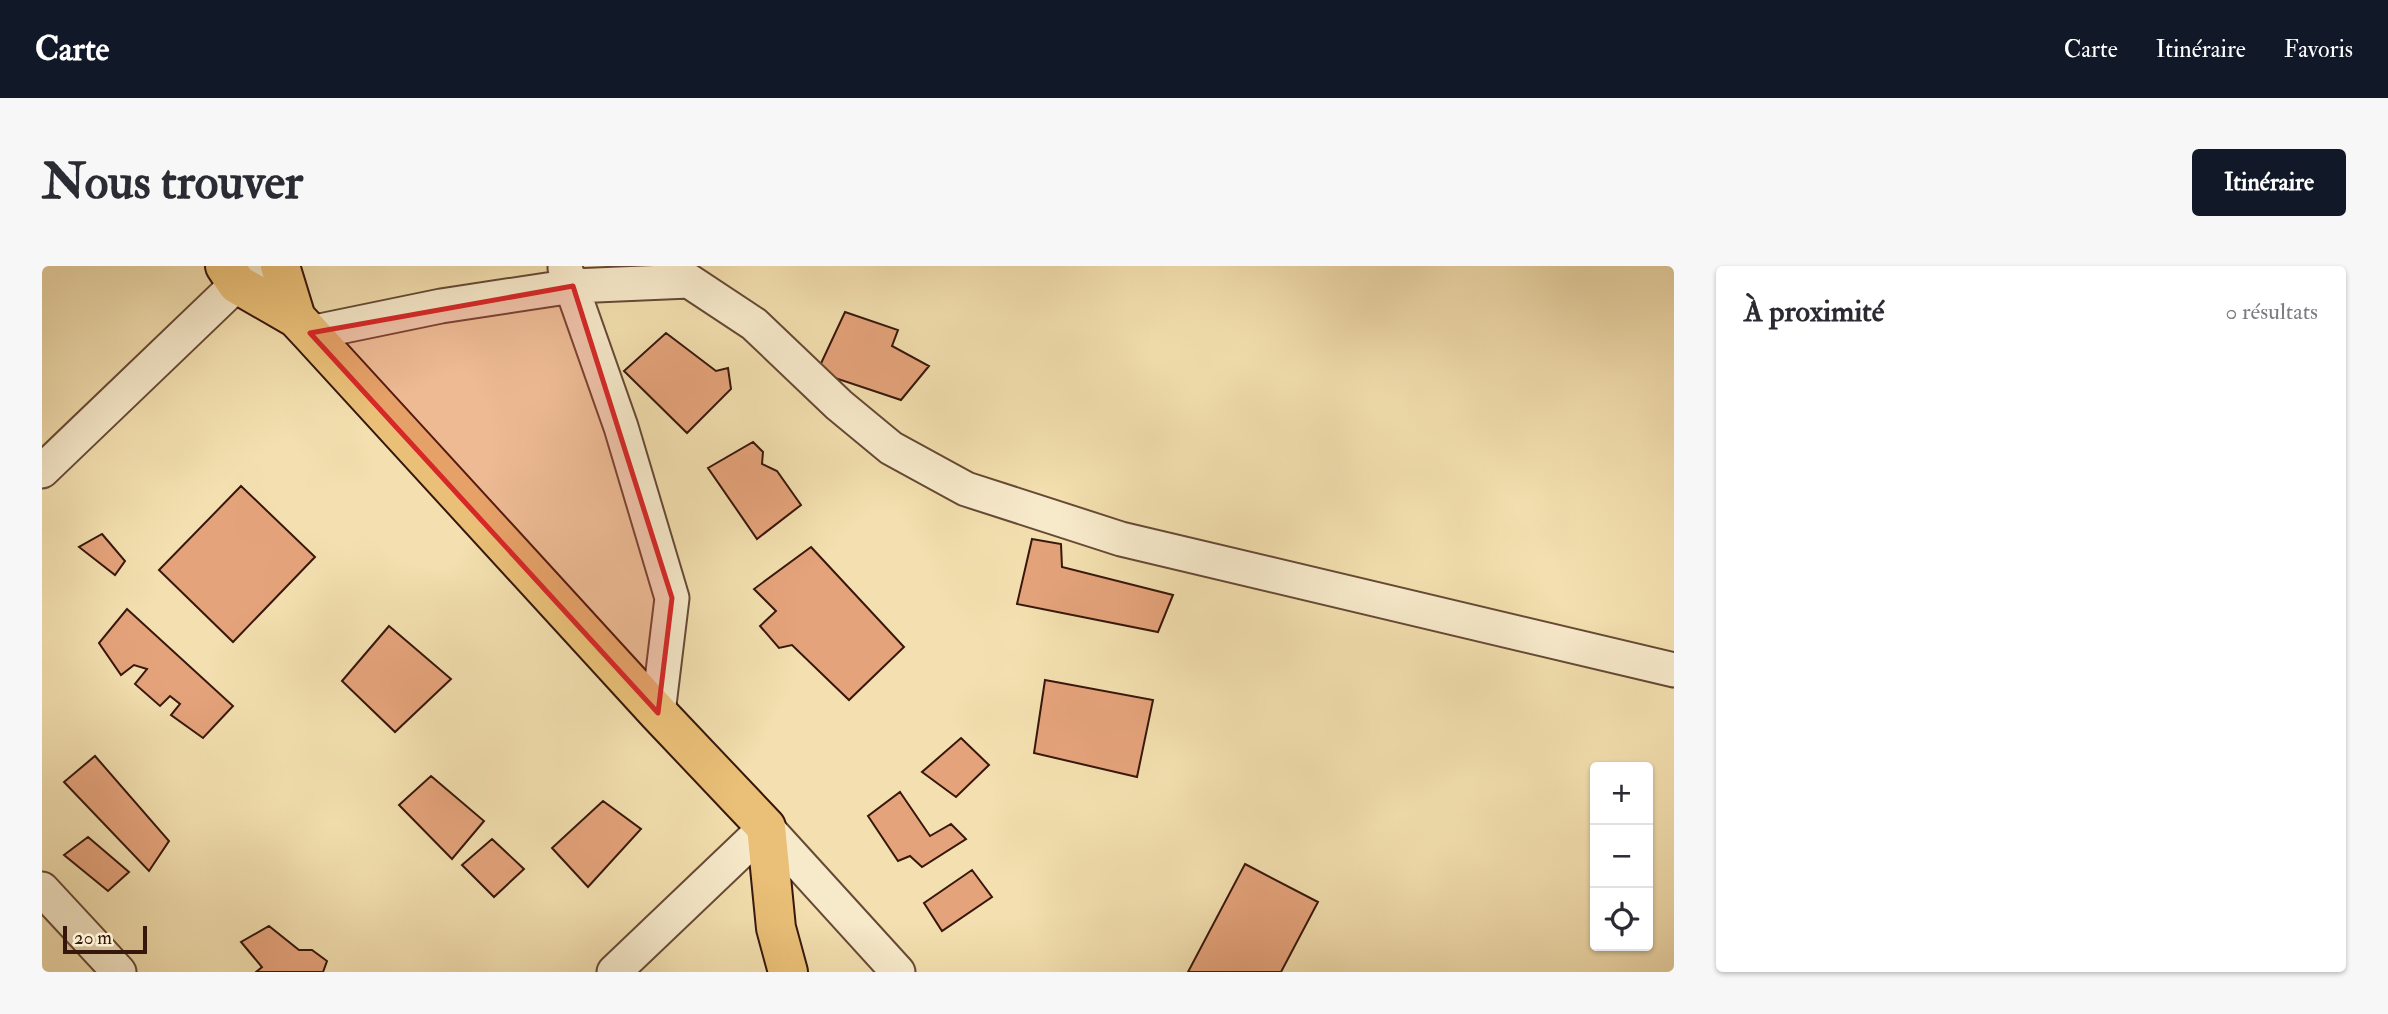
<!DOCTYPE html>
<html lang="fr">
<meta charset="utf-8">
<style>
body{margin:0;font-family:"IM FELL Double Pica",serif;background:#f7f7f7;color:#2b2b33}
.controls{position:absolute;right:21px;bottom:21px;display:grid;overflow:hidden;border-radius:7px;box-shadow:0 2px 5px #0004}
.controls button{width:63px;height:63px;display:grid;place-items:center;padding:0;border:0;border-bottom:2px solid #e1e1e2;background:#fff;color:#2b2b33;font:35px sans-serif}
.scale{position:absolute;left:21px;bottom:18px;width:84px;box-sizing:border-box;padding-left:7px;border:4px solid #37170c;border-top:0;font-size:19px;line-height:24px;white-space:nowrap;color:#37170c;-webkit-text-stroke:5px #f7eacb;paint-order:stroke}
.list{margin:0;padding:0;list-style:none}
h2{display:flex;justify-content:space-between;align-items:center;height:91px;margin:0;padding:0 28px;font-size:30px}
h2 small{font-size:23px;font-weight:400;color:#7c7c81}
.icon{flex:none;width:38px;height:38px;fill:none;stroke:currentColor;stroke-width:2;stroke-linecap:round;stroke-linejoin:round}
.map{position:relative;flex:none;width:1632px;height:706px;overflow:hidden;border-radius:7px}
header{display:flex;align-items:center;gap:42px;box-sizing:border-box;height:98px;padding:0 35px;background:#111827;color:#fff}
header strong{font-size:33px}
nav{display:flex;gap:38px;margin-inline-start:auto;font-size:24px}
.intro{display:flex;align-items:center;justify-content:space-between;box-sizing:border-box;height:168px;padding:0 42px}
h1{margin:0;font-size:49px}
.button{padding:18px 32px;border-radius:7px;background:#111827;color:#fff;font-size:24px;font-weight:700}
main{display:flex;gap:42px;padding:0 42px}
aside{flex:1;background:#fff;border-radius:7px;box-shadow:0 2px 5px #0004}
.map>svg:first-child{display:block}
.building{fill:#e5a37b;stroke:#37170c;stroke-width:2}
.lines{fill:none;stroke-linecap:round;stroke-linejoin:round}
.minor-casing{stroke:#664935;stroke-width:37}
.highway-casing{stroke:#37170c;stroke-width:42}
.minor{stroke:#f7eacb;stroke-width:33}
.highway{stroke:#eac078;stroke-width:38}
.marked{fill:#d62828;fill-opacity:0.2;stroke:#d62828;stroke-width:5;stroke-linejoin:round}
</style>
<header>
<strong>Carte</strong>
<nav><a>Carte</a><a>Itinéraire</a><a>Favoris</a></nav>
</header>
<div class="intro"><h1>Nous trouver</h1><a class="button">Itinéraire</a></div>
<main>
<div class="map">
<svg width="1632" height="706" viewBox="0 0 1632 706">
<rect width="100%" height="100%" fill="#f3dfaf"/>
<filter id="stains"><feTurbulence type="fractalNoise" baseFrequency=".00286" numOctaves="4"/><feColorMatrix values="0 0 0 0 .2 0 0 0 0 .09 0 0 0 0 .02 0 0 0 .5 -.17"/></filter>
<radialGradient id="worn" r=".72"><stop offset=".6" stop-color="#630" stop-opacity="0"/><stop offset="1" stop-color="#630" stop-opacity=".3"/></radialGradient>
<path class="building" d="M 803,46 L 856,64 L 850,80 L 887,100 L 859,134 L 775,106 Z
M 624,67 L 674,105 L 686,102 L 689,123 L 645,167 L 582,105 Z
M 711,176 L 721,186 L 720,198 L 735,205 L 759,239 L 715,273 L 666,202 Z
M 199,220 L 273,291 L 191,376 L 117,304 Z
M 60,268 L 83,295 L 73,309 L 37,281 Z
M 990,273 L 1019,278 L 1020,301 L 1131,329 L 1116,366 L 975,338 Z
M 769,281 L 862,381 L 807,434 L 750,379 L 737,382 L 718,360 L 734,345 L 712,323 Z
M 85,343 L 191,440 L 161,472 L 129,449 L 138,438 L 128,430 L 118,440 L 93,418 L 105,403 L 92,399 L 79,409 L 57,377 Z
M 347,360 L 409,413 L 353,466 L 300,415 Z
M 1003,414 L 1111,434 L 1095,511 L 992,487 Z
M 919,472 L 947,499 L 914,531 L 880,506 Z
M 53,490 L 127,575 L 107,605 L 22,516 Z
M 389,510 L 442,555 L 410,593 L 357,539 Z
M 858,526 L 888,570 L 909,558 L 924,573 L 880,601 L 868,590 L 856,595 L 826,550 Z
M 561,535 L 599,563 L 546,621 L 510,582 Z
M 46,571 L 87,606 L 66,625 L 22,589 Z
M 450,573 L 482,603 L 452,631 L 420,599 Z
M 1203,598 L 1276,636 L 1239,706 L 1146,706 Z
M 930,604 L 950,631 L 900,665 L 882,637 Z
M 227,660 L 257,684 L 270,684 L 285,695 L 281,706 L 214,706 L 220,701 L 199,676 Z"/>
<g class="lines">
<defs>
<path id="minor" d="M 523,2 L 579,161 L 630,332 L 616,447
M 268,67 L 399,40 L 531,20 L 647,15 L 712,58 L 797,139 L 849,182 L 924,223 L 1079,273 L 1632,404
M 0,205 L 195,18 L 219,0
M 0,623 L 77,706
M 572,706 L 724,561 L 856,706"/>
<path id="highway" d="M 183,0 L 195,18 L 254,52 L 268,67 L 616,447 L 724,561 L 734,662 L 746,706
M 238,0 L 254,52"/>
</defs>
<use href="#minor" class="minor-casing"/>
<use href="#highway" class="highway-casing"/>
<use href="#minor" class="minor"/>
<use href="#highway" class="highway"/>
</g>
<path class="marked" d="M 531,20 L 630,332 L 616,447 L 268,67 Z"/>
<rect width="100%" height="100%" filter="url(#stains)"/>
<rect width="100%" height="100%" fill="url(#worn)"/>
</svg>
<div class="controls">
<button>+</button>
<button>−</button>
<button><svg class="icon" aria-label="locate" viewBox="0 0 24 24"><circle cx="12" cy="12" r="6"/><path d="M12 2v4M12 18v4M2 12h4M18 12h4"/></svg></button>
</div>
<div class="scale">20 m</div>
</div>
<aside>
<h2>À proximité<small>0 résultats</small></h2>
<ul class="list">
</ul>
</aside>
</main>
